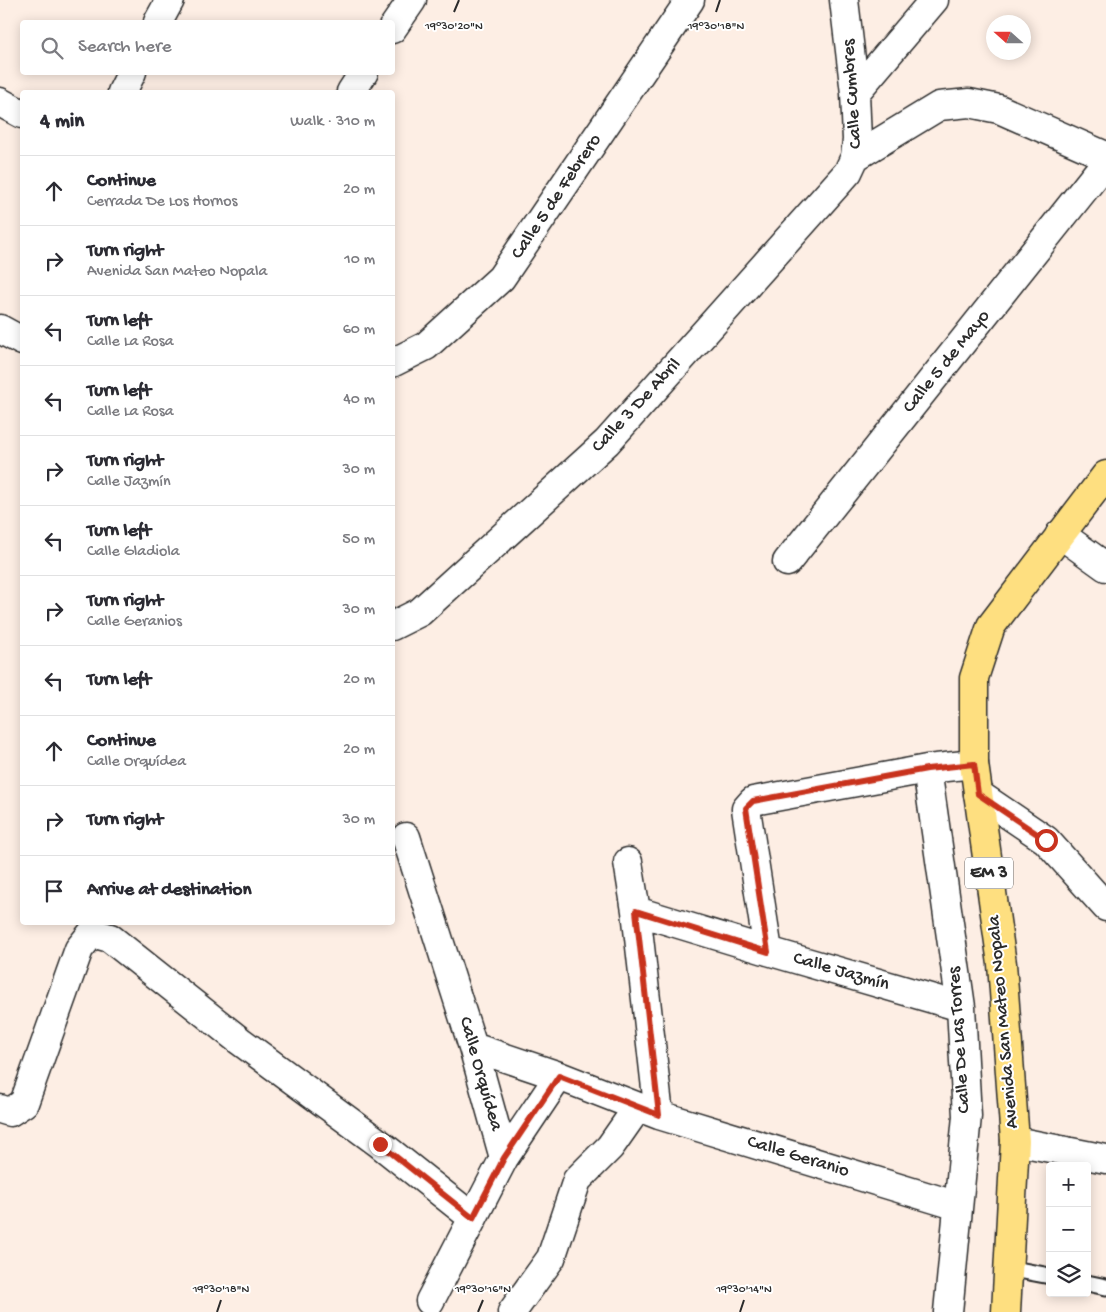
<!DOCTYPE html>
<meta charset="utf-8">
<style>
body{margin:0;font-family:"Gochi Hand",sans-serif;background:#f7f7f7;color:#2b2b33}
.controls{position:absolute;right:15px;bottom:15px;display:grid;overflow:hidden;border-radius:5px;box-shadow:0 2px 12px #0003}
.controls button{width:45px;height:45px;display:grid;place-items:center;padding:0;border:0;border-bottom:1px solid #e1e1e2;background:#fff;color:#2b2b33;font:25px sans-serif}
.compass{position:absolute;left:986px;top:15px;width:45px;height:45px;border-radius:50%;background:#fff;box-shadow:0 2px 12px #0003;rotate:291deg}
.stop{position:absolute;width:15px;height:15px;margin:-11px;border:4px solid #c8321e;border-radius:50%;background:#fff}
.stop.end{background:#c8321e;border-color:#fff;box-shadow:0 1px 5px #0008}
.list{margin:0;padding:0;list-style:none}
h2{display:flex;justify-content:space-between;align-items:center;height:65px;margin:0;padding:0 20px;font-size:21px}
h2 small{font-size:16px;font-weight:400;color:#7c7c81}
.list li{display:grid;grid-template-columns:32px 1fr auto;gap:15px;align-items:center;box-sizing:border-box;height:70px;padding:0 20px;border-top:1px solid #e1e1e2}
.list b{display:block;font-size:19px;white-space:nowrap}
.list p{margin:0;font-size:16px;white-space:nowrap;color:#7c7c81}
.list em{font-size:16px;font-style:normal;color:#7c7c81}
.icon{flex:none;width:28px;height:28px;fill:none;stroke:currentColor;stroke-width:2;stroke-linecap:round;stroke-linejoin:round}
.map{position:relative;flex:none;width:1106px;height:1312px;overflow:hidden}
.search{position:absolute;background:#fff;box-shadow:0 2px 12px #0003;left:20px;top:20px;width:375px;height:55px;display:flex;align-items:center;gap:12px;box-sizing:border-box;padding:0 18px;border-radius:5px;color:#7c7c81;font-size:19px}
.panel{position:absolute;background:#fff;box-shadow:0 2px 12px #0003;left:20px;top:90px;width:375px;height:835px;border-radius:5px}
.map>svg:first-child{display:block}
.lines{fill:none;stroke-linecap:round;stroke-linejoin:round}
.lane-casing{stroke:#2b2b2b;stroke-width:19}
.street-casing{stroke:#2b2b2b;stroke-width:31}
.secondary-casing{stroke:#2b2b2b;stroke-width:31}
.primary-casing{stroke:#2b2b2b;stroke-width:31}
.lane{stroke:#fff;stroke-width:15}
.street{stroke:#fff;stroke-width:28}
.secondary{stroke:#fff;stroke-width:28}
.primary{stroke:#fedf80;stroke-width:28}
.route{stroke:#c8321e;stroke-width:6}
.ticks{fill:none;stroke:#2b2b2b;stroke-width:2}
.labels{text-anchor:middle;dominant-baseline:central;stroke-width:4;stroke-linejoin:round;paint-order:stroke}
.shield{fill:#fff;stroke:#6b6b6b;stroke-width:1}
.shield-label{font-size:18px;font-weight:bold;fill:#2b2b2b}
.street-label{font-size:19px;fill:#2b2b2b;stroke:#fff}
.ticks-label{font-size:12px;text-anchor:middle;fill:#2b2b2b;stroke:#fff;stroke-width:4;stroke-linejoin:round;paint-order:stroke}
</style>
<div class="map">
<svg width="1106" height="1312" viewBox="0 0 1106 1312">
<rect width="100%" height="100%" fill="#fdeee4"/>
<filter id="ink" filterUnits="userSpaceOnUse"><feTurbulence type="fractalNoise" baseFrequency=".02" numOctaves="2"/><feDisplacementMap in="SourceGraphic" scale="10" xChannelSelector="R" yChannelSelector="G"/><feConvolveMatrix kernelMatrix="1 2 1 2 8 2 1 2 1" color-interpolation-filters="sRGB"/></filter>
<g filter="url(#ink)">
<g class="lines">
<defs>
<path id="lane" d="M 1008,1268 L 1050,1276
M 1087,1283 L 1106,1287"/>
<path id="street" d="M 158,22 L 170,0
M 122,92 L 132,72
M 855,93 L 934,0
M 855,157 L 939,106 L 969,103 L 999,109 L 1106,156
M 0,329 L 22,341
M 392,363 L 426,346 L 501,278 L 690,0
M 1060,534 L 1106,567
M 787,562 L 1106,162
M 392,626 L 420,612 L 607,442 L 848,172 L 855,157 L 857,140 L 855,93 L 844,0
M 927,769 L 961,1007 L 967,1116 L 948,1312
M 978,794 L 1046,840 L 1106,907
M 406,837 L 473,1047 L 504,1158 L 430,1301
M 628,862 L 636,911 L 659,1115
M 636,911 L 768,951 L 961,1007
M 768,951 L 746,809 L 753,801 L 927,769 L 974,764
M 473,1047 L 559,1076 L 659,1115 L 958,1206
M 0,1109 L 10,1112 L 24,1103 L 79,949 L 92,933 L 110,938 L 240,1041 L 380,1144 L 473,1218
M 1015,1141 L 1106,1159
M 504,1158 L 559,1076
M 512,1312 L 551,1258 L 577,1180 L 610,1147 L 638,1107"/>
<path id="secondary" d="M 392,29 L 412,0
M 351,92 L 364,72
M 0,102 L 22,114"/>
<path id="primary" d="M 1006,1312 L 1015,1141 L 1002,964 L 974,764 L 974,678 L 991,626 L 1106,475"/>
</defs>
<use href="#lane" class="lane-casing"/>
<use href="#street" class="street-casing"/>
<use href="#secondary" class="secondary-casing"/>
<use href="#primary" class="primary-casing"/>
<use href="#lane" class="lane"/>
<use href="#street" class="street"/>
<use href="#secondary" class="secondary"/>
<use href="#primary" class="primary"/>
</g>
</g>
<g class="lines" filter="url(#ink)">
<path class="route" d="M 380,1144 L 473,1218 L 504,1158 L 559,1076 L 659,1115 L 636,911 L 768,952 L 746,808 L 753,801 L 927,769 L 974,764 L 978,794 L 1046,840"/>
</g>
<path class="ticks" d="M 454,12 L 459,0M 716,12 L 720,0M 217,1312 L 221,1300M 478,1312 L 483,1300M 740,1312 L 744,1300"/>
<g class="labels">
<rect class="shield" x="965" y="857.5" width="48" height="31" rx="4"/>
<g class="shield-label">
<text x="989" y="873">EM 3</text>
</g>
<g class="street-label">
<text transform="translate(853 94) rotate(-94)">Calle Cumbres</text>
<text transform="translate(557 197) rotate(-56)">Calle 5 de Febrero</text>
<text transform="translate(947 362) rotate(-51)">Calle 5 de Mayo</text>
<text transform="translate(637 406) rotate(-47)">Calle 3 De Abril</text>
<text transform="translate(841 972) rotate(16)">Calle Jazmín</text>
<text transform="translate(1004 1022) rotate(-95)">Avenida San Mateo Nopala</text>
<text transform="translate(960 1040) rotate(-94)">Calle De Las Torres</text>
<text transform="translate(480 1074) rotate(74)">Calle Orquídea</text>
<text transform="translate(798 1157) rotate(17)">Calle Geranio</text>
</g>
</g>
<g class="ticks-label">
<text x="716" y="29">19°30'18"N</text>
<text x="454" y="29">19°30'20"N</text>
<text x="221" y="1292">19°30'18"N</text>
<text x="483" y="1292">19°30'16"N</text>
<text x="744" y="1292">19°30'14"N</text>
</g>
</svg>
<div class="controls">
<button>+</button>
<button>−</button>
<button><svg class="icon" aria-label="layers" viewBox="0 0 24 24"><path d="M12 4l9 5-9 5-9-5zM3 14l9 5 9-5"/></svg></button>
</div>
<svg class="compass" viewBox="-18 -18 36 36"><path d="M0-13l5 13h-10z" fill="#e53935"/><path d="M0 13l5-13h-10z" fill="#7c7c81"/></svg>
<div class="stop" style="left:1046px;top:840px"></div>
<div class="stop end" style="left:380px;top:1144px"></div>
<div class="search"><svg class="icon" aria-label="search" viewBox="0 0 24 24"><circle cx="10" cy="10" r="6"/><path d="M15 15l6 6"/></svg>Search here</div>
<section class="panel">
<h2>4 min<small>Walk · 310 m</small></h2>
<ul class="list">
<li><svg class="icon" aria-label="ahead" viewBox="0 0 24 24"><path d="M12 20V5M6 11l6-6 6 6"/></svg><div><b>Continue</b><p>Cerrada De Los Hornos</p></div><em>20 m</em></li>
<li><svg class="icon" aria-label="right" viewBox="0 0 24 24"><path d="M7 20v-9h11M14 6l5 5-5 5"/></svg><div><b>Turn right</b><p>Avenida San Mateo Nopala</p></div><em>10 m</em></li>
<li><svg class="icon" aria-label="left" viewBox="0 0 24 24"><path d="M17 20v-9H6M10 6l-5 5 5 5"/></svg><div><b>Turn left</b><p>Calle La Rosa</p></div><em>60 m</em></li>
<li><svg class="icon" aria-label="left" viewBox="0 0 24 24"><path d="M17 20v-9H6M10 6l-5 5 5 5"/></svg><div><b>Turn left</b><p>Calle La Rosa</p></div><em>40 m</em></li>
<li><svg class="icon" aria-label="right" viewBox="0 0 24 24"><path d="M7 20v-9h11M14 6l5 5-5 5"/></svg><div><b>Turn right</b><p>Calle Jazmín</p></div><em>30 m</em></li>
<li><svg class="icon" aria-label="left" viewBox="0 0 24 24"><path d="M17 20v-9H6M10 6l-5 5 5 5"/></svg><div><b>Turn left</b><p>Calle Gladiola</p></div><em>50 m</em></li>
<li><svg class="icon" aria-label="right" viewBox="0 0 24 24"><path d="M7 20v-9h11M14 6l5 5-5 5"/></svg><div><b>Turn right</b><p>Calle Geranios</p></div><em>30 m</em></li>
<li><svg class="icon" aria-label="left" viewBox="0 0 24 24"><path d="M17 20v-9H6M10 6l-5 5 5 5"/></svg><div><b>Turn left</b></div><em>20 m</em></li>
<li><svg class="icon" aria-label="ahead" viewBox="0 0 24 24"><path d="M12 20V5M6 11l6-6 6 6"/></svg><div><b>Continue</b><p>Calle Orquídea</p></div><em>20 m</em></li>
<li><svg class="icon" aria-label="right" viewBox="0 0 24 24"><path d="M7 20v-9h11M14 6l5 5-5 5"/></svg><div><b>Turn right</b></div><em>30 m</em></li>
<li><svg class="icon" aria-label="arrive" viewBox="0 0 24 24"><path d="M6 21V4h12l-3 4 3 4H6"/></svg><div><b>Arrive at destination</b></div></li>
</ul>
</section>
</div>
